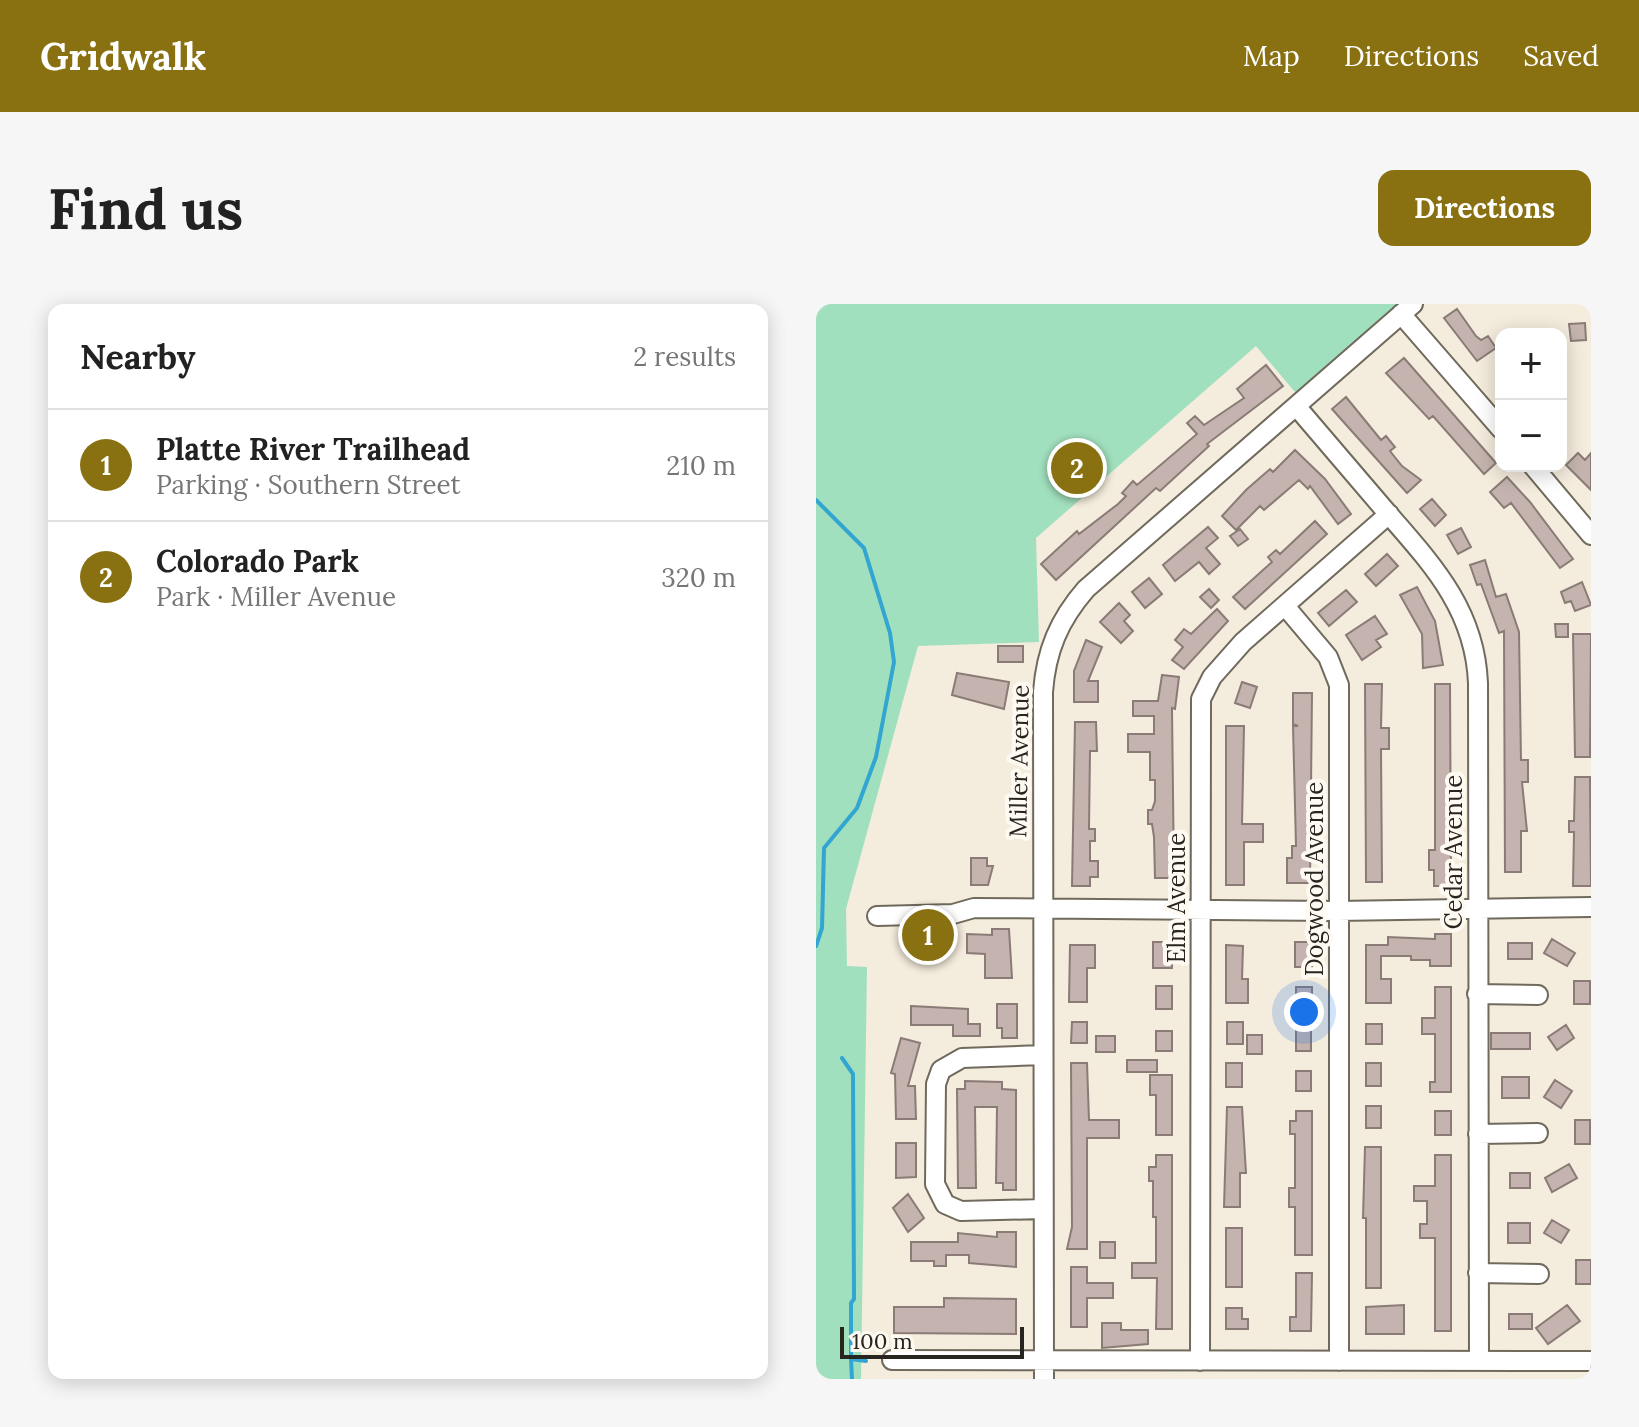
<!DOCTYPE html>
<meta charset="utf-8">
<style>
body{margin:0;font-family:Lora,serif;background:#f6f6f6;color:#222}
.controls{position:absolute;right:24px;top:24px;display:grid;overflow:hidden;border-radius:16px;box-shadow:0 4px 20px #0003}
.controls button{width:72px;height:72px;display:grid;place-items:center;padding:0;border:0;border-bottom:2px solid #e0e0e0;background:#fff;color:#222;font:40px sans-serif}
.scale{position:absolute;left:24px;bottom:20px;width:184px;box-sizing:border-box;padding-left:8px;border:4px solid #282520;border-top:0;font-size:22px;line-height:28px;white-space:nowrap;color:#282520;-webkit-text-stroke:6px #fefaf1;paint-order:stroke}
.you{position:absolute;left:488px;top:708px;width:28px;height:28px;margin:-20px;border:6px solid #fff;border-radius:50%;background:#1a73e8;box-shadow:0 0 0 12px #1a73e833}
.badge{display:grid;place-items:center;width:52px;height:52px;border-radius:50%;background:#897112;color:#fff;font-size:26px;font-weight:700}
.pin{position:absolute;translate:-50% -50%;border:4px solid #fff;box-shadow:0 2px 8px #0006}
.list{margin:0;padding:0;list-style:none}
h2{display:flex;justify-content:space-between;align-items:center;height:104px;margin:0;padding:0 32px;font-size:34px}
h2 small{font-size:26px;font-weight:400;color:#767676}
.list li{display:grid;grid-template-columns:52px 1fr auto;gap:24px;align-items:center;box-sizing:border-box;height:112px;padding:0 32px;border-top:2px solid #e0e0e0}
.list b{display:block;font-size:30px;white-space:nowrap}
.list p{margin:0;font-size:26px;white-space:nowrap;color:#767676}
.list em{font-size:26px;font-style:normal;color:#767676}
.map{position:relative;flex:none;width:775px;height:1075px;overflow:hidden;border-radius:16px}
header{display:flex;align-items:center;gap:48px;box-sizing:border-box;height:112px;padding:0 40px;background:#897112;color:#fff}
header strong{font-size:38px}
nav{display:flex;gap:44px;margin-inline-start:auto;font-size:28px}
.intro{display:flex;align-items:center;justify-content:space-between;box-sizing:border-box;height:192px;padding:0 48px}
h1{margin:0;font-size:56px}
.button{padding:20px 36px;border-radius:16px;background:#897112;color:#fff;font-size:28px;font-weight:700}
main{display:flex;gap:48px;padding:0 48px}
aside{flex:1;background:#fff;border-radius:16px;box-shadow:0 4px 20px #0003}
.map>svg:first-child{display:block}
.green{fill:#a1e0be}
.lines{fill:none;stroke-linecap:round;stroke-linejoin:round}
.stream{stroke:#32a5d1;stroke-width:4}
.building{fill:#c4b3ae;stroke:#8a7b76;stroke-width:2}
.minor-casing{stroke:#706a5d;stroke-width:22}
.minor{stroke:#fff;stroke-width:18}
.labels{text-anchor:middle;dominant-baseline:central;stroke-width:8;stroke-linejoin:round;paint-order:stroke}
.street-label{font-size:24px;fill:#282520;stroke:#fefaf1}
</style>
<header>
<strong>Gridwalk</strong>
<nav><a>Map</a><a>Directions</a><a>Saved</a></nav>
</header>
<div class="intro"><h1>Find us</h1><a class="button">Directions</a></div>
<main>
<aside>
<h2>Nearby<small>2 results</small></h2>
<ul class="list">
<li><span class="badge">1</span><div><b>Platte River Trailhead</b><p>Parking · Southern Street</p></div><em>210 m</em></li>
<li><span class="badge">2</span><div><b>Colorado Park</b><p>Park · Miller Avenue</p></div><em>320 m</em></li>
</ul>
</aside>
<div class="map">
<svg width="775" height="1075" viewBox="0 0 775 1075">
<rect width="100%" height="100%" fill="#f4ecdd"/>
<path class="green" d="M 0,0 L 597,0 L 489,94 L 478,87 L 440,42 L 220,234 L 223,338 L 102,342 L 30,605 L 31,662 L 51,663 L 45,1075 L 0,1075 Z"/>
<g class="lines">
<path class="stream" d="M 0,196 L 48,244 L 74,329 L 78,358 L 60,453 L 41,504 L 8,544 L 6,624 L 0,642
M 26,754 L 37,770 L 38,995 L 35,999 L 35,1055 L 50,1057
M 35,1055 L 36,1075"/>
</g>
<path class="building" d="M 641,5 L 660,32 L 665,36 L 672,32 L 680,44 L 661,57 L 628,14 Z
M 769,19 L 770,36 L 755,37 L 753,20 Z
M 588,54 L 680,159 L 668,170 L 617,112 L 613,115 L 570,69 Z
M 450,61 L 467,82 L 391,140 L 393,142 L 344,187 L 340,184 L 240,276 L 225,260 L 261,227 L 263,230 L 302,200 L 310,192 L 306,189 L 317,177 L 321,181 L 381,130 L 371,119 L 379,112 L 388,121 L 428,94 L 421,85 Z
M 530,93 L 565,136 L 570,132 L 579,143 L 574,147 L 586,162 L 605,176 L 591,189 L 516,105 Z
M 479,146 L 509,175 L 535,210 L 522,220 L 494,182 L 492,185 L 483,176 L 448,206 L 444,202 L 420,226 L 406,212 L 430,186 L 454,165 L 457,168 Z
M 762,149 L 769,156 L 775,149 L 775,186 L 750,161 Z
M 691,173 L 714,198 L 757,255 L 744,264 L 695,199 L 688,204 L 674,188 Z
M 616,195 L 630,211 L 619,222 L 604,205 Z
M 499,217 L 511,230 L 429,305 L 417,293 L 456,258 L 452,253 L 460,246 L 464,250 Z
M 392,223 L 402,234 L 390,244 L 404,260 L 393,270 L 383,258 L 359,277 L 347,261 Z
M 645,224 L 655,243 L 642,250 L 631,231 Z
M 424,225 L 432,235 L 422,242 L 414,232 Z
M 571,250 L 582,262 L 560,282 L 549,270 Z
M 669,256 L 680,293 L 690,290 L 703,328 L 705,456 L 712,456 L 712,478 L 706,478 L 711,527 L 705,527 L 705,568 L 689,568 L 688,327 L 683,329 L 665,280 L 661,281 L 654,261 Z
M 333,274 L 346,290 L 329,304 L 316,288 Z
M 766,278 L 775,301 L 759,307 L 755,297 L 749,299 L 745,288 Z
M 601,283 L 619,317 L 627,361 L 607,364 L 606,330 L 584,291 Z
M 393,285 L 403,296 L 395,304 L 384,293 Z
M 530,286 L 541,298 L 513,322 L 502,309 Z
M 303,299 L 314,311 L 308,317 L 317,327 L 305,339 L 284,318 Z
M 401,305 L 412,317 L 368,365 L 356,356 L 367,343 L 359,336 L 368,325 L 375,330 Z
M 559,312 L 571,330 L 560,336 L 565,343 L 546,356 L 530,331 Z
M 739,320 L 752,320 L 752,333 L 740,333 Z
M 757,330 L 775,330 L 774,453 L 759,453 Z
M 270,336 L 286,343 L 272,377 L 282,377 L 282,398 L 258,398 L 258,367 Z
M 182,342 L 207,342 L 207,358 L 182,358 Z
M 141,369 L 193,378 L 188,405 L 136,391 Z
M 346,371 L 363,373 L 359,405 L 356,404 L 358,574 L 339,574 L 338,533 L 336,520 L 332,520 L 332,506 L 336,506 L 339,497 L 339,476 L 334,476 L 334,448 L 312,448 L 312,430 L 338,430 L 338,412 L 317,412 L 317,397 L 342,397 Z
M 426,378 L 441,383 L 434,404 L 419,399 Z
M 549,380 L 566,380 L 565,424 L 573,424 L 573,445 L 565,445 L 566,578 L 550,578 Z
M 619,380 L 634,380 L 635,582 L 618,582 L 618,566 L 613,566 L 613,546 L 619,546 Z
M 477,389 L 496,389 L 494,579 L 471,579 L 471,554 L 476,554 L 476,542 L 480,542 L 477,422 L 482,422 L 477,420 Z
M 259,418 L 280,418 L 281,447 L 274,447 L 273,525 L 279,525 L 279,537 L 274,537 L 274,557 L 282,557 L 282,573 L 274,573 L 274,582 L 256,582 Z
M 410,422 L 428,422 L 426,520 L 447,520 L 447,538 L 428,538 L 428,581 L 410,581 Z
M 759,473 L 774,473 L 775,582 L 757,582 L 758,528 L 753,528 L 753,517 L 758,517 Z
M 155,554 L 171,554 L 171,562 L 177,562 L 172,581 L 155,581 Z
M 176,625 L 193,625 L 196,674 L 169,674 L 169,650 L 151,649 L 151,630 L 176,631 Z
M 619,630 L 635,630 L 635,662 L 614,662 L 614,656 L 595,656 L 595,652 L 565,652 L 565,675 L 575,675 L 575,699 L 550,699 L 550,641 L 572,641 L 572,633 L 619,635 Z
M 736,635 L 759,649 L 751,662 L 728,649 Z
M 337,638 L 356,638 L 356,664 L 337,664 Z
M 479,638 L 496,638 L 496,663 L 479,663 Z
M 692,639 L 716,639 L 716,655 L 692,655 Z
M 254,641 L 279,641 L 279,664 L 271,664 L 271,698 L 253,698 Z
M 410,641 L 427,642 L 426,675 L 432,675 L 432,699 L 410,699 Z
M 758,677 L 774,677 L 774,700 L 758,700 Z
M 340,682 L 356,682 L 356,705 L 340,705 Z
M 480,683 L 496,683 L 496,705 L 480,705 Z
M 619,683 L 635,683 L 635,788 L 614,788 L 614,778 L 619,778 L 619,730 L 606,730 L 606,714 L 619,714 Z
M 181,700 L 201,700 L 201,734 L 186,734 L 186,724 L 181,724 Z
M 95,702 L 152,705 L 152,720 L 164,720 L 164,732 L 137,732 L 137,721 L 95,721 Z
M 256,718 L 271,718 L 271,739 L 255,739 Z
M 411,718 L 427,718 L 427,740 L 411,740 Z
M 550,720 L 566,720 L 566,740 L 550,740 Z
M 750,721 L 758,734 L 741,746 L 732,733 Z
M 480,724 L 495,724 L 495,747 L 480,747 Z
M 340,727 L 356,727 L 356,747 L 340,747 Z
M 675,729 L 714,729 L 714,745 L 675,745 Z
M 431,731 L 446,731 L 446,750 L 431,750 Z
M 280,732 L 299,732 L 299,748 L 280,748 Z
M 85,734 L 104,739 L 92,782 L 99,782 L 100,815 L 80,815 L 79,770 L 75,769 Z
M 311,756 L 341,756 L 341,768 L 311,768 Z
M 255,759 L 271,759 L 273,816 L 303,816 L 303,834 L 271,834 L 271,945 L 251,945 L 256,923 Z
M 410,759 L 426,759 L 426,783 L 410,783 Z
M 550,759 L 565,759 L 565,782 L 550,782 Z
M 480,767 L 495,767 L 495,787 L 480,787 Z
M 334,771 L 356,771 L 356,831 L 340,831 L 340,791 L 334,791 Z
M 686,773 L 713,773 L 713,794 L 686,794 Z
M 739,776 L 756,787 L 745,804 L 728,793 Z
M 149,777 L 186,778 L 186,785 L 200,786 L 200,886 L 187,886 L 187,879 L 180,879 L 181,803 L 159,803 L 160,884 L 142,884 L 141,785 L 149,785 Z
M 550,802 L 565,802 L 565,824 L 550,824 Z
M 411,803 L 426,803 L 430,869 L 424,869 L 424,903 L 408,903 Z
M 480,807 L 496,807 L 496,951 L 479,951 L 479,903 L 473,903 L 473,884 L 479,884 L 479,830 L 474,830 L 474,817 L 480,817 Z
M 619,807 L 635,807 L 635,831 L 619,831 Z
M 759,816 L 774,816 L 774,840 L 759,840 Z
M 80,839 L 100,839 L 100,873 L 80,874 Z
M 549,843 L 565,843 L 565,984 L 550,984 L 550,914 L 547,914 Z
M 340,851 L 356,851 L 356,1025 L 340,1025 L 341,974 L 316,974 L 316,959 L 340,959 L 340,913 L 337,913 L 337,877 L 333,877 L 333,863 L 340,863 Z
M 619,851 L 635,851 L 635,1027 L 619,1027 L 619,934 L 604,934 L 604,920 L 611,920 L 611,897 L 598,897 L 598,882 L 619,882 Z
M 753,860 L 761,874 L 736,888 L 729,874 Z
M 694,869 L 714,869 L 714,884 L 694,884 Z
M 92,890 L 108,914 L 92,928 L 77,904 Z
M 736,916 L 753,926 L 745,939 L 728,929 Z
M 692,919 L 714,919 L 714,939 L 692,939 Z
M 410,924 L 426,924 L 426,983 L 410,983 Z
M 181,928 L 200,928 L 200,963 L 153,959 L 153,951 L 130,951 L 130,962 L 118,962 L 118,957 L 95,957 L 95,938 L 142,938 L 142,929 L 181,933 Z
M 284,938 L 299,938 L 299,954 L 284,954 Z
M 760,956 L 775,956 L 775,980 L 760,980 Z
M 255,963 L 271,963 L 271,979 L 297,979 L 297,994 L 271,994 L 271,1023 L 255,1023 Z
M 480,969 L 496,969 L 495,1027 L 474,1027 L 474,1013 L 480,1013 Z
M 128,994 L 200,995 L 200,1030 L 78,1029 L 78,1003 L 128,1003 Z
M 588,1001 L 588,1030 L 550,1030 L 550,1003 Z
M 751,1001 L 764,1017 L 732,1040 L 720,1024 Z
M 410,1004 L 426,1004 L 426,1015 L 432,1015 L 432,1025 L 410,1025 Z
M 693,1010 L 716,1010 L 716,1025 L 693,1025 Z
M 286,1019 L 305,1019 L 305,1026 L 332,1026 L 332,1040 L 286,1044 Z"/>
<g class="lines">
<defs>
<path id="minor" d="M 585,10 L 685,125
M 480,102 C 509,136 539,171 568,205 C 614,258 659,304 662,379 L 663,1057
M 717,162 L 775,231
M 469,302 L 512,353 L 523,381 L 523,1057
M 61,612 L 137,610 L 158,604 L 521,607 L 775,603
M 661,690 L 722,691
M 226,751 L 146,754 L 125,766 L 120,780 L 119,880 L 129,900 L 145,907 L 227,905
M 662,830 L 722,829
M 662,969 L 723,970
M 76,1056 L 775,1057
M 384,1057 L 385,395 L 396,373 L 427,338 L 573,210
M 228,1075 L 227,388 C 230,347 243,316 270,285 L 597,0"/>
</defs>
<use href="#minor" class="minor-casing"/>
<use href="#minor" class="minor"/>
</g>
<g class="labels">
<g class="street-label">
<text transform="translate(203 457) rotate(-89)">Miller Avenue</text>
<text transform="translate(637 548) rotate(-90)">Cedar Avenue</text>
<text transform="translate(498 575) rotate(-90)">Dogwood Avenue</text>
<text transform="translate(360 594) rotate(-90)">Elm Avenue</text>
</g>
</g>
</svg>
<div class="controls">
<button>+</button>
<button>−</button>
</div>
<div class="scale">100 m</div>
<div class="you"></div>
<div class="pin badge" style="left:112px;top:631px">1</div>
<div class="pin badge" style="left:261px;top:164px">2</div>
</div>
</main>
